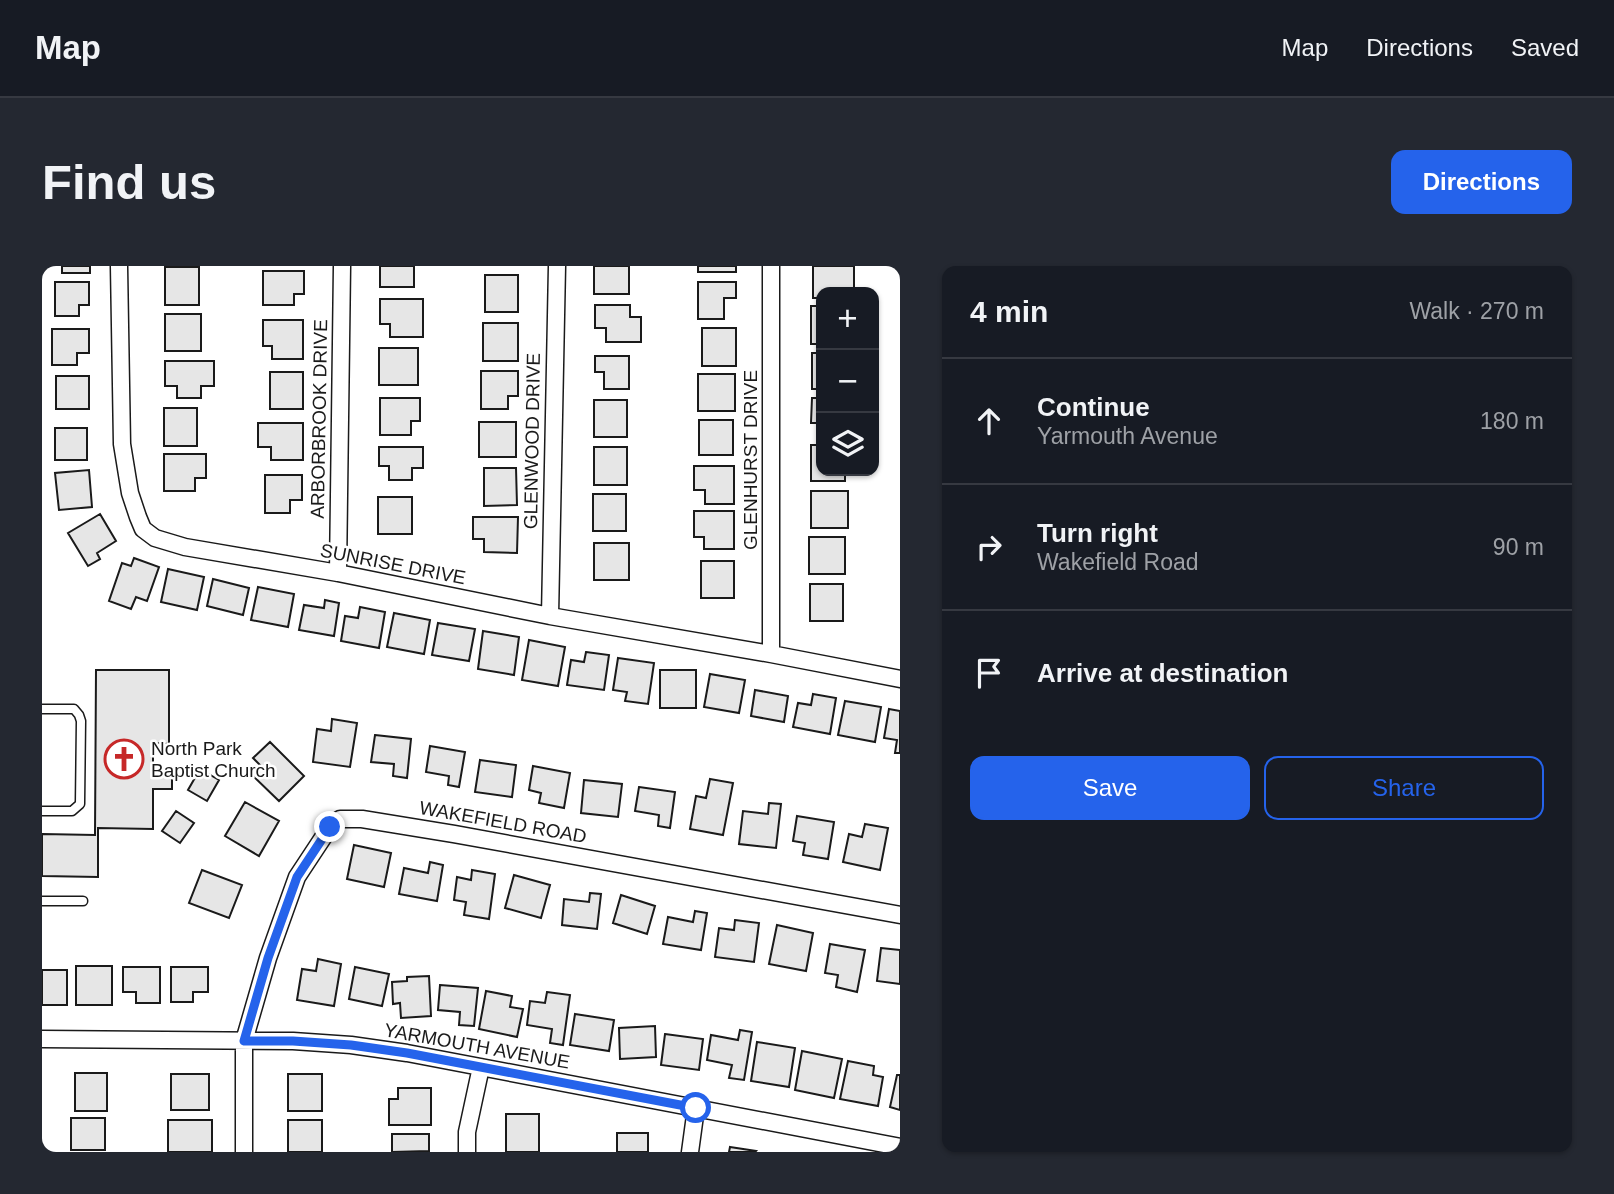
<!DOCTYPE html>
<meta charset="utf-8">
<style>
body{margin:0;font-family:Arial,sans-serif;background:#242831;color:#f1f3f6}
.controls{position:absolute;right:21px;top:21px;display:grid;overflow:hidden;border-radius:14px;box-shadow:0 2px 5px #0004}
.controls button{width:63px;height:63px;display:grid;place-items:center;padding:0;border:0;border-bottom:2px solid #363941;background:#171b24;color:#f1f3f6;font:35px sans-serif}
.stop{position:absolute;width:21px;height:21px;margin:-16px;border:5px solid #2563eb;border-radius:50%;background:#fff}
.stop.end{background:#2563eb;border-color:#fff;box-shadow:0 2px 7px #0008}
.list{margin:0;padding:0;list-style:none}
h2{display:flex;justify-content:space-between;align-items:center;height:91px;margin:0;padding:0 28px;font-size:30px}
h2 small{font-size:23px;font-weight:400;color:#9ea1a6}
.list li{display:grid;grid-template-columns:46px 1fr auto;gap:21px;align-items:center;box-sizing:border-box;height:126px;padding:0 28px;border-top:2px solid #363941}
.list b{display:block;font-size:26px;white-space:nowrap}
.list p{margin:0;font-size:23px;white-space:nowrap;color:#9ea1a6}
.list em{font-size:23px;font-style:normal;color:#9ea1a6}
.actions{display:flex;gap:14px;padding:21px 28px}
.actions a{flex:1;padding:16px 0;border:2px solid #2563eb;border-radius:14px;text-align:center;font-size:24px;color:#2563eb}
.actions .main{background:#2563eb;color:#fff}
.icon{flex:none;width:38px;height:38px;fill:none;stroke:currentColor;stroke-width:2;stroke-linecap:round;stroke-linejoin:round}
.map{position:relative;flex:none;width:858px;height:886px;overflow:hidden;border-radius:14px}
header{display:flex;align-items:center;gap:42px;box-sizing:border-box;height:98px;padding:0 35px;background:#171b24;border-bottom:2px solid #363941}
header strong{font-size:33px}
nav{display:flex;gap:38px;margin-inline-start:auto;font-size:24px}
.intro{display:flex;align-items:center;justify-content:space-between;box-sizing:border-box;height:168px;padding:0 42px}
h1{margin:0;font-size:49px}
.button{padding:18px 32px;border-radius:14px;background:#2563eb;color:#fff;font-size:24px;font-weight:700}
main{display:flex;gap:42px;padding:0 42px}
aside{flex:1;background:#171b24;border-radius:14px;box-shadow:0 2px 5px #0004}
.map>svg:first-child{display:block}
.building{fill:#e6e6e6;stroke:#1a1a1a;stroke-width:2}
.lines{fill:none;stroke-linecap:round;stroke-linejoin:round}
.service-casing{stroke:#1a1a1a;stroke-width:11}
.minor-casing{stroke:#1a1a1a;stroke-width:19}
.service{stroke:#fff;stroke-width:8}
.minor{stroke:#fff;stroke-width:16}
.route{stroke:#2563eb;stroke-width:9}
.labels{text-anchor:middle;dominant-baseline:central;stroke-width:5;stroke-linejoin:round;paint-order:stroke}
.street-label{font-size:19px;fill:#1a1a1a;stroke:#fff}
.poi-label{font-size:19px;fill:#1a1a1a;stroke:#fff;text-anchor:start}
</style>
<header>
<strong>Map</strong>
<nav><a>Map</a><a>Directions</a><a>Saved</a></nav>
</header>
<div class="intro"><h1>Find us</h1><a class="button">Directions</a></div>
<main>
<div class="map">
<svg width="858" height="886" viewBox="0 0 858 886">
<rect width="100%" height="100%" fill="#fff"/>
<path class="building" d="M 20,0 L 48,0 L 48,7 L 20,7 Z
M 338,0 L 372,0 L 372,21 L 338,21 Z
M 552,0 L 587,0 L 587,28 L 552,28 Z
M 656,0 L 694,0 L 694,6 L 656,6 Z
M 771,0 L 812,0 L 812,26 L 779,26 L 779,32 L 771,32 Z
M 123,1 L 157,1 L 157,39 L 123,39 Z
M 221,5 L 262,5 L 262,28 L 252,28 L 252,39 L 221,39 Z
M 443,9 L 476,9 L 476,46 L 443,46 Z
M 13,16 L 47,16 L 47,39 L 37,39 L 37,50 L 13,50 Z
M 656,16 L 694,16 L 694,32 L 682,32 L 682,53 L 656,53 Z
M 338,33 L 381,33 L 381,71 L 348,71 L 348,58 L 338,58 Z
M 553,39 L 588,39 L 588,51 L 599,51 L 599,76 L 564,76 L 564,62 L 553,62 Z
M 769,40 L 779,40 L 779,78 L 769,78 Z
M 123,48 L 159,48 L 159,85 L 123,85 Z
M 221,54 L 261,54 L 261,93 L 230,93 L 230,80 L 221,80 Z
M 441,57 L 476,57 L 476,95 L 441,95 Z
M 660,62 L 694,62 L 694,100 L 660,100 Z
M 10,63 L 47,63 L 47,87 L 35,87 L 35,99 L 10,99 Z
M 337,82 L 376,82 L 376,119 L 337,119 Z
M 770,87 L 779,87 L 779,123 L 770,123 Z
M 553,90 L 587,90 L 587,123 L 562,123 L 562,106 L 553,106 Z
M 123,95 L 172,95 L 172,120 L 159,120 L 159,132 L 135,132 L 135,120 L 123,120 Z
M 439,105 L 476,105 L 476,130 L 466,130 L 466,143 L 439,143 Z
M 228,106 L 261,106 L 261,143 L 228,143 Z
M 656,108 L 693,108 L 693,145 L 656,145 Z
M 14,110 L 47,110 L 47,143 L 14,143 Z
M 338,132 L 378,132 L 378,155 L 369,155 L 369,169 L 338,169 Z
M 770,132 L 779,132 L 779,157 L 769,157 Z
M 552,134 L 585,134 L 585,171 L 552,171 Z
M 122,142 L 155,142 L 155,180 L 122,180 Z
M 657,154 L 691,154 L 691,189 L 657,189 Z
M 437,156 L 474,156 L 474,191 L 437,191 Z
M 216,157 L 261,157 L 261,194 L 229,194 L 229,181 L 216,181 Z
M 13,162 L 45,162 L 45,194 L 13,194 Z
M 769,179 L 779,179 L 779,205 L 803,205 L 803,215 L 769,215 Z
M 337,181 L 381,181 L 381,202 L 370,202 L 370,214 L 347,214 L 347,200 L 337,200 Z
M 552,181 L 585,181 L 585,219 L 552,219 Z
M 122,188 L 164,188 L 164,212 L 153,212 L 153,225 L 122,225 Z
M 652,200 L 692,200 L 692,238 L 663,238 L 663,224 L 652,224 Z
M 442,202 L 474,202 L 475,239 L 442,240 Z
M 47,204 L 50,241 L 17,244 L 13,207 Z
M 223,209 L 260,209 L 260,234 L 248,234 L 248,247 L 223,247 Z
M 769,225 L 806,225 L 806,262 L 769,262 Z
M 551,228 L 584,228 L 584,265 L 551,265 Z
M 336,231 L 370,231 L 370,268 L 336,268 Z
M 652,245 L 692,245 L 692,283 L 662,283 L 662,271 L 652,271 Z
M 58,248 L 74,275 L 55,287 L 58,293 L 46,300 L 26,267 Z
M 431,251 L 476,251 L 475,287 L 442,286 L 442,273 L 431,273 Z
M 767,271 L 803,271 L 803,308 L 767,308 Z
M 552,277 L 587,277 L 587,314 L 552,314 Z
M 92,292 L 117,301 L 105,335 L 94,331 L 89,343 L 67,335 L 80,297 L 89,300 Z
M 659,295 L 692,295 L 692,332 L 659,332 Z
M 126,303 L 162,311 L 155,344 L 119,336 Z
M 171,313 L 207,322 L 201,349 L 165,340 Z
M 768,318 L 801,318 L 801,355 L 768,355 Z
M 216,321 L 252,328 L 246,361 L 209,354 Z
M 283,334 L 297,337 L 292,370 L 257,364 L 262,339 L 282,342 Z
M 318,341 L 343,346 L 337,382 L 299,375 L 303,350 L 316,352 Z
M 352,347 L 388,354 L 382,388 L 345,381 Z
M 396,357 L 433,363 L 427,395 L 390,389 Z
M 441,365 L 477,371 L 472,409 L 436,403 Z
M 487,374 L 523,381 L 516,420 L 480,414 Z
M 544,386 L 567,389 L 562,424 L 525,419 L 529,394 L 542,396 Z
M 576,392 L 612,397 L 606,438 L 583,435 L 585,426 L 571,424 Z
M 54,404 L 127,404 L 127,478 L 111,477 L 111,508 L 130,509 L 130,523 L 111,523 L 111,563 L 56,562 L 56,611 L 0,610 L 0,568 L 53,569 Z
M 618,404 L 654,404 L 654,442 L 618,442 Z
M 668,408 L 703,414 L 697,447 L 662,441 Z
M 713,424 L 746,430 L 742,456 L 709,450 Z
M 771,428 L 794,432 L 788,468 L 751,461 L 756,437 L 769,439 Z
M 803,435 L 839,441 L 833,476 L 796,469 Z
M 847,443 L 858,445 L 858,487 L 853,487 L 855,474 L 842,472 Z
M 290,453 L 315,457 L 308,501 L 271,496 L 275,463 L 289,465 Z
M 333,469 L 369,473 L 365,512 L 351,510 L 352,498 L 329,496 Z
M 228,476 L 262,510 L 237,535 L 210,509 L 219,500 L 211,492 Z
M 388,480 L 423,486 L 417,521 L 406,519 L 407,510 L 384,506 Z
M 438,494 L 474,499 L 470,531 L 433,526 Z
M 491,500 L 528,507 L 522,542 L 497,537 L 499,527 L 487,524 Z
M 158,503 L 177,514 L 165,535 L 146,524 Z
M 668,513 L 691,517 L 681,569 L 648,563 L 654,530 L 664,532 Z
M 542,514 L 580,518 L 576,551 L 539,547 Z
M 597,521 L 633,526 L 628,562 L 616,560 L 617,549 L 593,545 Z
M 203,536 L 237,555 L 217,590 L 183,570 Z
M 727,537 L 739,538 L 734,582 L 697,578 L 701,545 L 726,548 Z
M 134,545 L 152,557 L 138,577 L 120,565 Z
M 755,550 L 792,556 L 786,593 L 761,589 L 763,577 L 751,575 Z
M 823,558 L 846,562 L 838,604 L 801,596 L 807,568 L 820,571 Z
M 312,579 L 349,587 L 342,621 L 305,613 Z
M 388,596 L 401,599 L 395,635 L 357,628 L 362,602 L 386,607 Z
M 160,604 L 200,619 L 187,652 L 147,637 Z
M 430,604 L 453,608 L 447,653 L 422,649 L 424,636 L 412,634 L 415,611 L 429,614 Z
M 472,609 L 508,619 L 499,652 L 463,642 Z
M 548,627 L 559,628 L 555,663 L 520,659 L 522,633 L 547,636 Z
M 579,629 L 613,640 L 605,668 L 571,657 Z
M 653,645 L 665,647 L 659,684 L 621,678 L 626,651 L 651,656 Z
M 693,654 L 717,657 L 712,696 L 673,691 L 677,662 L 692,664 Z
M 735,659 L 771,667 L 764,705 L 727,698 Z
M 788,678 L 823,684 L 815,726 L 794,721 L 796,709 L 783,707 Z
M 839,682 L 858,684 L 858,718 L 835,715 Z
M 276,693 L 299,698 L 292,740 L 255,734 L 260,703 L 274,705 Z
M 34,700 L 70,700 L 70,739 L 34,739 Z
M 81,701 L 118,701 L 118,737 L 94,737 L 94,726 L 81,726 Z
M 129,701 L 166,701 L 166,726 L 151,726 L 151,736 L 129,736 Z
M 313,701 L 347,708 L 340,740 L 307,733 Z
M 0,704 L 25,704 L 25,739 L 0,739 Z
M 387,710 L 389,750 L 359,752 L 358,737 L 351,738 L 350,716 L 365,715 L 365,711 Z
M 398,719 L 436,722 L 432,760 L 417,759 L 418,746 L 396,744 Z
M 444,725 L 470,730 L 468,741 L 481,743 L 475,771 L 437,763 Z
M 505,726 L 528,729 L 521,779 L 508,777 L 510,763 L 485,759 L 488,735 L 503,737 Z
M 533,748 L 572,754 L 567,785 L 528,779 Z
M 613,760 L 614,791 L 578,793 L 577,762 Z
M 698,764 L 710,766 L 702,814 L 687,812 L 690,799 L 665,794 L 669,769 L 696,774 Z
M 623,768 L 661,773 L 657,804 L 619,799 Z
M 715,776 L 753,782 L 747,821 L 709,815 Z
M 760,785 L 800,793 L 792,832 L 753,824 Z
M 806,795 L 832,800 L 831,809 L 841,811 L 836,840 L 798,833 Z
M 33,807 L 65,807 L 65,845 L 33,845 Z
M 129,808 L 167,808 L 167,844 L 129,844 Z
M 246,808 L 280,808 L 280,845 L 246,845 Z
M 855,809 L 858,809 L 858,844 L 848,841 Z
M 356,822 L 389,822 L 389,859 L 347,859 L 347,833 L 356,833 Z
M 464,848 L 497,848 L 497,886 L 464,886 Z
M 29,852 L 63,852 L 63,884 L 29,884 Z
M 126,854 L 170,854 L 170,886 L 126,886 Z
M 246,854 L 280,854 L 280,886 L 246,886 Z
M 575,867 L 606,867 L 606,886 L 575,886 Z
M 350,868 L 387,868 L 387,885 L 350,886 Z
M 688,881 L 714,885 L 713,886 L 687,886 Z"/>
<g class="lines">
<defs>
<path id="service" d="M 0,443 L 32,443 L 37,449 L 39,455 L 38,538 L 30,545 L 0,545
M 0,635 L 41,635"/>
<path id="minor" d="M 77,0 L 80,178 L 88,227 L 96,251 L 101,263 L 113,272 L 143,281 L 296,307 L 508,350 L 729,388 L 858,413
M 729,0 L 729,388
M 296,307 L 300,0
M 508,350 L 515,0
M 0,773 L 251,775 L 309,779 L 365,787 L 858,881
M 202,886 L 202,775 L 226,692 L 255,611 L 288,561 L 298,553 L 320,553 L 412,568 L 858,649
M 425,886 L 425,866 L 439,801
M 648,886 L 654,842"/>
</defs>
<use href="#service" class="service-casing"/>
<use href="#minor" class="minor-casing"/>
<use href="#service" class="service"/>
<use href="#minor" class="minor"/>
</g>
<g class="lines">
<path class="route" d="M 288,561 L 255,611 L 226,692 L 202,775 L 251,775 L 309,779 L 365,787 L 654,842"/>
</g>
<defs>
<symbol id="church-ring" viewBox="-11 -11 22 22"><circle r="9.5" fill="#fff" stroke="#c62828" stroke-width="1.5"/><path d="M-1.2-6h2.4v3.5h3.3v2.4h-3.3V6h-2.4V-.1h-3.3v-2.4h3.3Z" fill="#c62828"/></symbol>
</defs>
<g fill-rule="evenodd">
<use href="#church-ring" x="60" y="471" width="44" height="44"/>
</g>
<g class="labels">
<g class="street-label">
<text transform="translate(277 153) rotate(-89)">ARBORBROOK DRIVE</text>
<text transform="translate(490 175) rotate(-89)">GLENWOOD DRIVE</text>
<text transform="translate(708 194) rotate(-90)">GLENHURST DRIVE</text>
<text transform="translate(351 298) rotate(11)">SUNRISE DRIVE</text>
<text transform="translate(461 556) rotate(10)">WAKEFIELD ROAD</text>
<text transform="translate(435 780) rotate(10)">YARMOUTH AVENUE</text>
</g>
<g class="poi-label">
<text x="109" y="482">North Park<tspan x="109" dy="22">Baptist Church</tspan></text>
</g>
</g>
</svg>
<div class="controls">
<button>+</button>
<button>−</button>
<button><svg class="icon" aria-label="layers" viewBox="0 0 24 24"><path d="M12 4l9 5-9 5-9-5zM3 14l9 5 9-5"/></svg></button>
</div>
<div class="stop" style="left:654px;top:842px"></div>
<div class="stop end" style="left:288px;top:561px"></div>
</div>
<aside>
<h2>4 min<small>Walk · 270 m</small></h2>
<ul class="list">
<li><svg class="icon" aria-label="ahead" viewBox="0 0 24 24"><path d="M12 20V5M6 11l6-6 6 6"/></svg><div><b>Continue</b><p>Yarmouth Avenue</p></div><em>180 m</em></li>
<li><svg class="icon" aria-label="right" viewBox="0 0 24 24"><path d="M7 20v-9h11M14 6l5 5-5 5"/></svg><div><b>Turn right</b><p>Wakefield Road</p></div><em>90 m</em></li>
<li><svg class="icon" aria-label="arrive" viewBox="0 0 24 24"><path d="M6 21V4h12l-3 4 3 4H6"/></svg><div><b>Arrive at destination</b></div></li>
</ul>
<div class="actions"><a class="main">Save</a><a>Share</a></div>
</aside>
</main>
